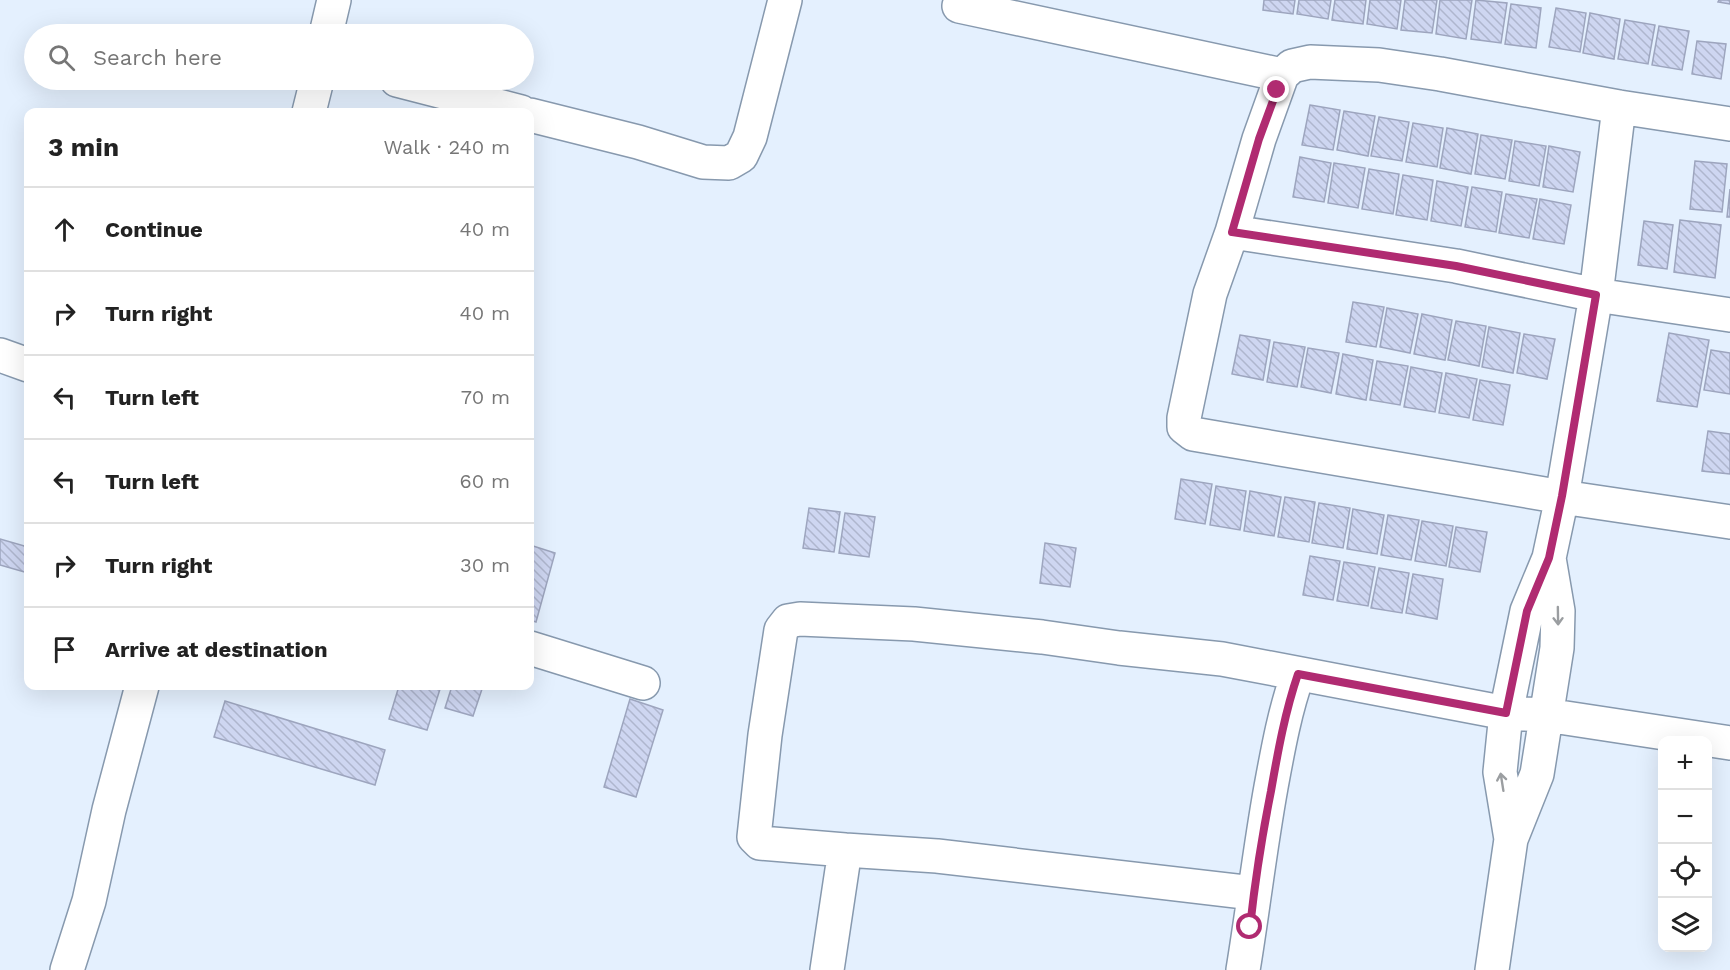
<!DOCTYPE html>
<meta charset="utf-8">
<style>
body{margin:0;font-family:"Work Sans",sans-serif;background:#f2f2f2;color:#222}
.controls{position:absolute;right:18px;bottom:18px;display:grid;overflow:hidden;border-radius:12px;box-shadow:0 6px 24px #0002}
.controls button{width:54px;height:54px;display:grid;place-items:center;padding:0;border:0;border-bottom:2px solid #e0e0e0;background:#fff;color:#222;font:30px sans-serif}
.stop{position:absolute;width:18px;height:18px;margin:-14px;border:4px solid #b02b71;border-radius:50%;background:#fff}
.stop.end{background:#b02b71;border-color:#fff;box-shadow:0 2px 6px #0008}
.list{margin:0;padding:0;list-style:none}
h2{display:flex;justify-content:space-between;align-items:center;height:78px;margin:0;padding:0 24px;font-size:26px}
h2 small{font-size:20px;font-weight:400;color:#767676}
.list li{display:grid;grid-template-columns:39px 1fr auto;gap:18px;align-items:center;box-sizing:border-box;height:84px;padding:0 24px;border-top:2px solid #e0e0e0}
.list b{display:block;font-size:22px;white-space:nowrap}
.list em{font-size:20px;font-style:normal;color:#767676}
.icon{flex:none;width:33px;height:33px;fill:none;stroke:currentColor;stroke-width:2;stroke-linecap:round;stroke-linejoin:round}
.map{position:relative;flex:none;width:1730px;height:970px;overflow:hidden}
.search{position:absolute;background:#fff;box-shadow:0 6px 24px #0002;left:24px;top:24px;width:510px;height:66px;display:flex;align-items:center;gap:15px;box-sizing:border-box;padding:0 21px;border-radius:33px;color:#767676;font-size:22px}
.panel{position:absolute;background:#fff;box-shadow:0 6px 24px #0002;left:24px;top:108px;width:510px;height:582px;border-radius:12px}
.map>svg:first-child{display:block}
.building{fill:url(#building-back-hatch);stroke:#9da5be;stroke-width:1.5}
.lines{fill:none;stroke-linecap:round;stroke-linejoin:round}
.street-casing{stroke:#8799ae;stroke-width:36}
.secondary-casing{stroke:#8799ae;stroke-width:36}
.street{stroke:#fff;stroke-width:33}
.secondary{stroke:#fff;stroke-width:33}
.oneway{stroke:#9b9ea1}
.route{stroke:#b02b71;stroke-width:8}
</style>
<div class="map">
<svg width="1730" height="970" viewBox="0 0 1730 970">
<defs>
<pattern id="building-back-hatch" width="6" height="6" patternUnits="userSpaceOnUse" patternTransform="scale(1.5)"><rect width="6" height="6" fill="#ced6f1"/><path d="M-1 5l2 2M0 0l6 6M5-1l2 2" fill="none" stroke="#afb6ce"/></pattern>
</defs>
<rect width="100%" height="100%" fill="#e4f0fe"/>
<path class="building" d="M 1264,0 L 1295,0 L 1293,14 L 1263,10 Z
M 1299,0 L 1331,0 L 1328,19 L 1297,14 Z
M 1335,0 L 1366,0 L 1363,24 L 1332,20 Z
M 1370,0 L 1401,0 L 1397,29 L 1367,24 Z
M 1405,0 L 1437,0 L 1432,33 L 1401,30 Z
M 1440,0 L 1472,0 L 1466,39 L 1436,34 Z
M 1476,0 L 1507,3 L 1501,43 L 1471,39 Z
M 1719,0 L 1730,0 L 1730,4 L 1718,2 Z
M 1511,4 L 1541,8 L 1536,48 L 1505,44 Z
M 1556,8 L 1586,13 L 1580,52 L 1549,47 Z
M 1590,13 L 1620,19 L 1614,59 L 1583,53 Z
M 1625,20 L 1655,25 L 1648,64 L 1618,59 Z
M 1659,26 L 1689,31 L 1682,70 L 1652,65 Z
M 1697,41 L 1726,44 L 1721,79 L 1692,74 Z
M 1310,105 L 1340,110 L 1333,150 L 1302,145 Z
M 1344,111 L 1375,116 L 1368,156 L 1337,150 Z
M 1379,117 L 1409,122 L 1402,161 L 1371,156 Z
M 1413,123 L 1443,128 L 1437,167 L 1406,162 Z
M 1447,128 L 1478,134 L 1471,174 L 1440,168 Z
M 1481,135 L 1512,140 L 1505,179 L 1475,174 Z
M 1515,141 L 1546,146 L 1539,186 L 1509,181 Z
M 1549,146 L 1580,152 L 1573,192 L 1543,187 Z
M 1300,157 L 1331,163 L 1324,202 L 1293,197 Z
M 1695,161 L 1727,164 L 1722,212 L 1690,209 Z
M 1334,163 L 1365,168 L 1358,208 L 1328,203 Z
M 1369,169 L 1399,174 L 1393,214 L 1362,209 Z
M 1403,175 L 1433,180 L 1427,220 L 1396,215 Z
M 1437,181 L 1468,187 L 1461,226 L 1431,221 Z
M 1472,187 L 1502,192 L 1496,232 L 1465,227 Z
M 1730,189 L 1730,217 L 1727,217 Z
M 1506,194 L 1537,199 L 1529,238 L 1499,233 Z
M 1540,199 L 1571,205 L 1564,244 L 1533,239 Z
M 1680,220 L 1721,225 L 1715,278 L 1674,272 Z
M 1644,221 L 1673,225 L 1667,269 L 1638,265 Z
M 1353,302 L 1384,307 L 1376,347 L 1346,342 Z
M 1387,308 L 1418,314 L 1410,353 L 1380,347 Z
M 1422,314 L 1452,320 L 1445,360 L 1414,354 Z
M 1456,321 L 1486,326 L 1479,366 L 1448,360 Z
M 1489,327 L 1520,333 L 1513,373 L 1482,367 Z
M 1669,333 L 1709,340 L 1697,407 L 1657,401 Z
M 1524,334 L 1555,339 L 1547,379 L 1517,373 Z
M 1240,335 L 1270,340 L 1263,380 L 1232,374 Z
M 1274,342 L 1305,347 L 1297,387 L 1267,382 Z
M 1308,348 L 1339,353 L 1331,393 L 1301,387 Z
M 1711,350 L 1730,353 L 1730,394 L 1704,390 Z
M 1343,354 L 1373,360 L 1366,400 L 1336,394 Z
M 1377,361 L 1408,366 L 1400,405 L 1370,400 Z
M 1411,367 L 1442,373 L 1435,412 L 1404,407 Z
M 1446,373 L 1477,379 L 1469,418 L 1439,413 Z
M 1480,380 L 1510,385 L 1503,425 L 1473,420 Z
M 1708,431 L 1730,434 L 1730,474 L 1702,471 Z
M 1181,479 L 1212,484 L 1205,524 L 1175,519 Z
M 1216,486 L 1246,491 L 1240,530 L 1210,525 Z
M 1250,491 L 1281,497 L 1274,536 L 1244,531 Z
M 1285,497 L 1315,502 L 1309,542 L 1278,537 Z
M 1319,503 L 1350,508 L 1343,548 L 1312,543 Z
M 809,508 L 840,512 L 834,552 L 803,548 Z
M 1353,509 L 1384,515 L 1377,554 L 1347,549 Z
M 845,513 L 875,517 L 869,557 L 839,553 Z
M 1388,515 L 1419,520 L 1411,560 L 1381,555 Z
M 1422,521 L 1453,526 L 1446,566 L 1415,561 Z
M 1456,527 L 1487,532 L 1480,572 L 1449,567 Z
M 0,539 L 28,547 L 28,573 L 0,565 Z
M 1045,543 L 1076,548 L 1070,587 L 1040,583 Z
M 530,545 L 555,553 L 536,622 L 530,620 Z
M 1310,556 L 1340,561 L 1333,600 L 1303,595 Z
M 1344,562 L 1375,567 L 1368,606 L 1337,601 Z
M 1379,568 L 1409,573 L 1402,613 L 1371,608 Z
M 1413,574 L 1443,579 L 1437,619 L 1406,613 Z
M 399,686 L 441,686 L 427,730 L 389,719 Z
M 452,686 L 483,686 L 473,716 L 445,708 Z
M 630,699 L 663,710 L 636,797 L 604,787 Z
M 225,701 L 385,750 L 375,785 L 214,737 Z"/>
<g class="lines">
<defs>
<path id="street" d="M 959,6 L 1282,75
M 397,80 L 521,112
M 530,115 L 638,142 L 703,162 L 729,163 L 741,156 L 750,137 L 785,0
M 1730,124 L 1619,107 L 1440,74 L 1379,65 L 1310,62 L 1292,66 L 1282,75 L 1259,139 L 1232,232 L 1456,266 L 1596,295 L 1730,315
M 1232,232 L 1210,294 L 1184,418 L 1184,427 L 1193,434 L 1562,497 L 1730,522
M 0,355 L 28,365
M 530,648 L 643,683
M 1511,839 L 1500,772 L 1506,713 L 1527,611 L 1549,558 L 1562,497 L 1596,295 L 1619,107
M 845,850 L 937,856 L 1253,893
M 827,970 L 845,850 L 760,843 L 754,837 L 765,735 L 781,630 L 788,621 L 800,619 L 914,624 L 1042,637 L 1119,648 L 1222,659 L 1506,713 L 1546,715 L 1730,743
M 1243,970 C 1253,909 1260,848 1271,787 C 1278,749 1285,710 1298,674
M 1492,970 L 1511,839 L 1537,774 L 1557,648 L 1558,611 L 1549,558"/>
<path id="secondary" d="M 326,34 L 334,0
M 309,112 L 317,80
M 67,970 L 89,901 L 109,810 L 142,686"/>
</defs>
<use href="#street" class="street-casing"/>
<use href="#secondary" class="secondary-casing"/>
<use href="#street" class="street"/>
<use href="#secondary" class="secondary"/>
</g>
<defs><path id="oneway-shaft" d="M-6 0H5M1.5-3L5.5 0L1.5 3" fill="none" stroke-width="1.6" stroke-linecap="round" stroke-linejoin="round" transform="scale(1.5)"/></defs>
<g class="oneway">
<use href="#oneway-shaft" transform="translate(1558 616) rotate(89)"/>
<use href="#oneway-shaft" transform="translate(1502 782) rotate(-99)"/>
</g>
<g class="lines">
<path class="route" d="M 1250,927 C 1255,881 1262,836 1271,791 C 1278,751 1285,712 1298,674 L 1506,713 L 1527,611 L 1549,558 L 1562,496 L 1596,295 L 1456,266 L 1232,232 L 1259,139 L 1277,90"/>
</g>
</svg>
<div class="controls">
<button>+</button>
<button>−</button>
<button><svg class="icon" aria-label="locate" viewBox="0 0 24 24"><circle cx="12" cy="12" r="6"/><path d="M12 2v4M12 18v4M2 12h4M18 12h4"/></svg></button>
<button><svg class="icon" aria-label="layers" viewBox="0 0 24 24"><path d="M12 4l9 5-9 5-9-5zM3 14l9 5 9-5"/></svg></button>
</div>
<div class="stop" style="left:1250px;top:927px"></div>
<div class="stop end" style="left:1277px;top:90px"></div>
<div class="search"><svg class="icon" aria-label="search" viewBox="0 0 24 24"><circle cx="10" cy="10" r="6"/><path d="M15 15l6 6"/></svg>Search here</div>
<section class="panel">
<h2>3 min<small>Walk · 240 m</small></h2>
<ul class="list">
<li><svg class="icon" aria-label="ahead" viewBox="0 0 24 24"><path d="M12 20V5M6 11l6-6 6 6"/></svg><div><b>Continue</b></div><em>40 m</em></li>
<li><svg class="icon" aria-label="right" viewBox="0 0 24 24"><path d="M7 20v-9h11M14 6l5 5-5 5"/></svg><div><b>Turn right</b></div><em>40 m</em></li>
<li><svg class="icon" aria-label="left" viewBox="0 0 24 24"><path d="M17 20v-9H6M10 6l-5 5 5 5"/></svg><div><b>Turn left</b></div><em>70 m</em></li>
<li><svg class="icon" aria-label="left" viewBox="0 0 24 24"><path d="M17 20v-9H6M10 6l-5 5 5 5"/></svg><div><b>Turn left</b></div><em>60 m</em></li>
<li><svg class="icon" aria-label="right" viewBox="0 0 24 24"><path d="M7 20v-9h11M14 6l5 5-5 5"/></svg><div><b>Turn right</b></div><em>30 m</em></li>
<li><svg class="icon" aria-label="arrive" viewBox="0 0 24 24"><path d="M6 21V4h12l-3 4 3 4H6"/></svg><div><b>Arrive at destination</b></div></li>
</ul>
</section>
</div>
